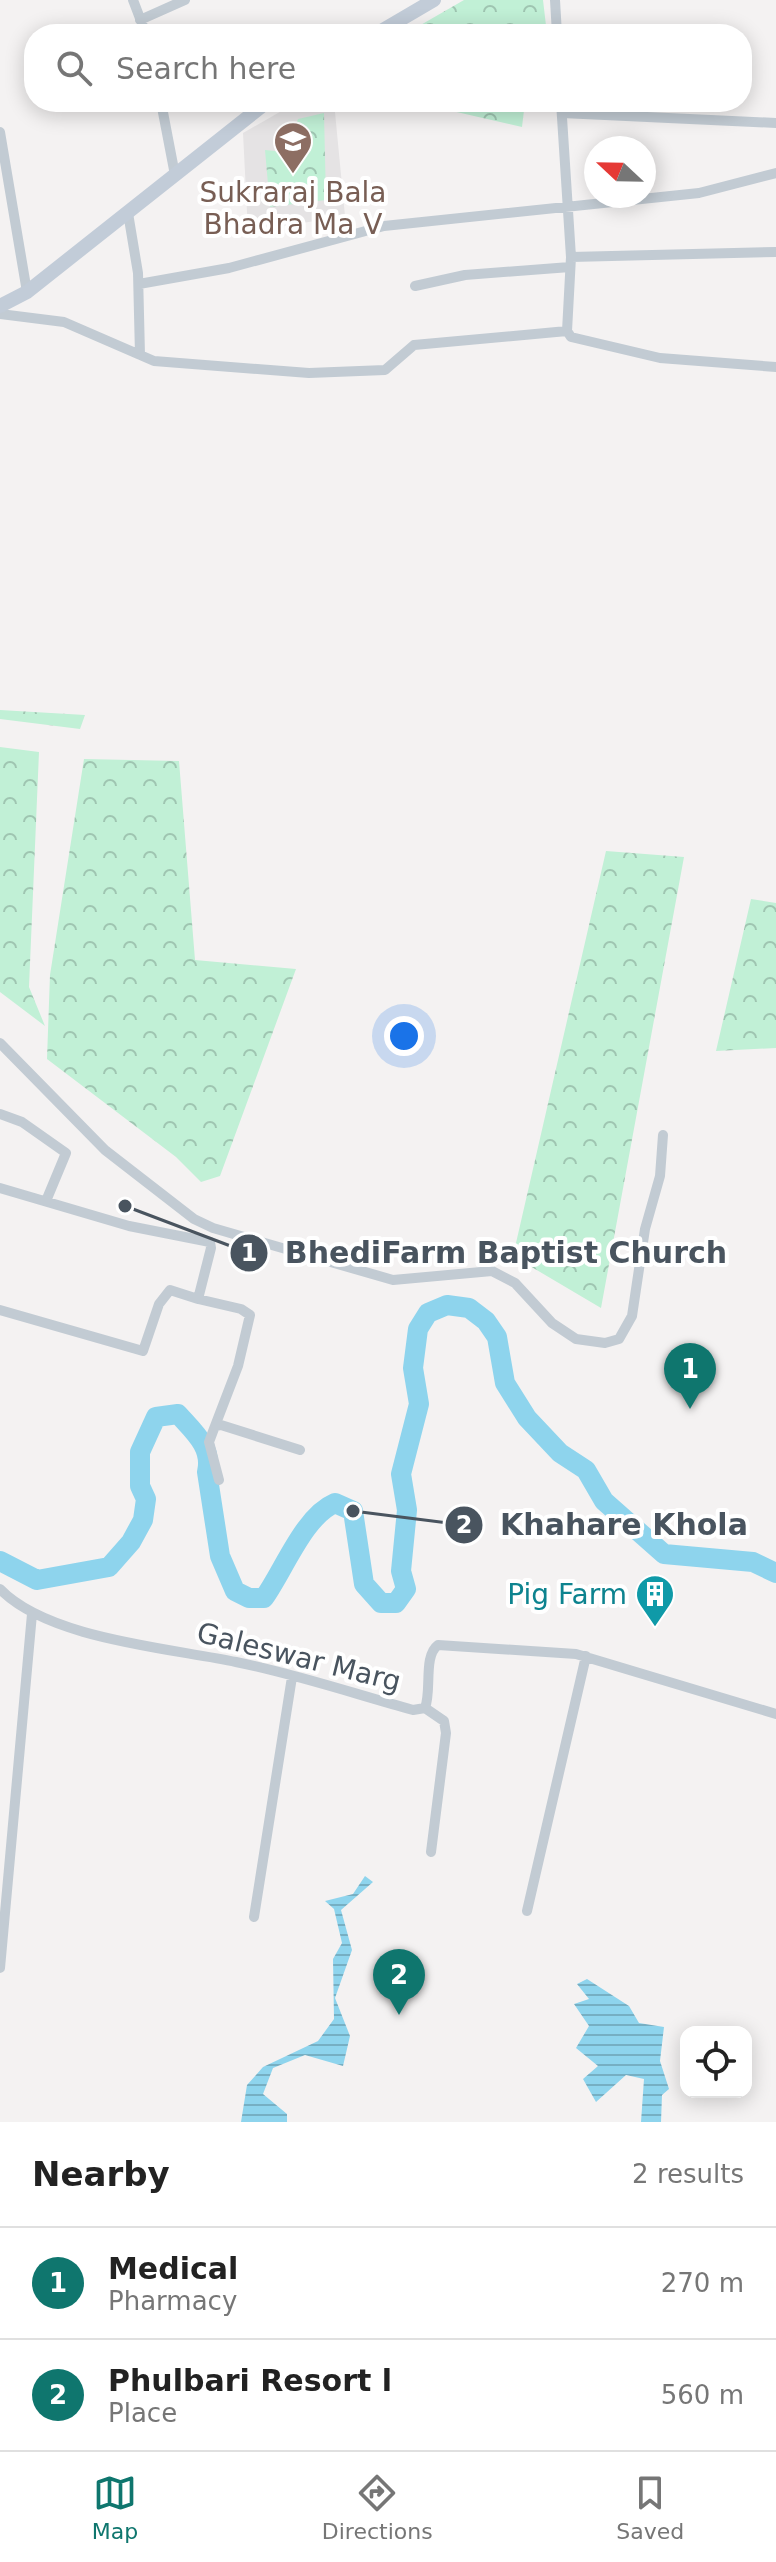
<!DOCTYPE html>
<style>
body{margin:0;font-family:"DejaVu Sans",sans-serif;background:#f6f6f6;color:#222}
.controls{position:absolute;right:24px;bottom:24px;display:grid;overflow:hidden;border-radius:16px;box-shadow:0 4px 20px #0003}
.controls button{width:72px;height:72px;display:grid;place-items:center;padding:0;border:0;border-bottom:2px solid #e0e0e0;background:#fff;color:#222;font:40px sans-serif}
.compass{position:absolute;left:584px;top:136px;width:72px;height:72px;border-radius:50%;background:#fff;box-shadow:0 4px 20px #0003;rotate:292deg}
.you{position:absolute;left:404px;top:1036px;width:28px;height:28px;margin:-20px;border:6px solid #fff;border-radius:50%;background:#1a73e8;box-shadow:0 0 0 12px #1a73e833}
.badge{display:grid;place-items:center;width:52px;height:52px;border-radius:50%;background:#0f766e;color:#fff;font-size:26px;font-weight:700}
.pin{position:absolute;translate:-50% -66px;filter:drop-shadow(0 2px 4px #0008)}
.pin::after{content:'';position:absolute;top:42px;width:28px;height:24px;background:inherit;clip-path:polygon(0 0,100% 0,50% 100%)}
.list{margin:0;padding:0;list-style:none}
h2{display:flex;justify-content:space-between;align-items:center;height:104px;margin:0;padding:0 32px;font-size:34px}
h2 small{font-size:26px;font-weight:400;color:#767676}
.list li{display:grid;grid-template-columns:52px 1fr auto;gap:24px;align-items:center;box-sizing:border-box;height:112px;padding:0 32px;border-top:2px solid #e0e0e0}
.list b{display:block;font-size:30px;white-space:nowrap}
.list p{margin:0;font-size:26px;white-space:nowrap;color:#767676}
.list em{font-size:26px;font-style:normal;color:#767676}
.icon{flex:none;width:44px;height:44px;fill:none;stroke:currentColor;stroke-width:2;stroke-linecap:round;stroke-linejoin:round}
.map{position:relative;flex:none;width:776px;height:2122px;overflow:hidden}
.search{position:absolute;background:#fff;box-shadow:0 4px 20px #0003;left:24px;right:24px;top:24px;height:88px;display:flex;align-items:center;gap:20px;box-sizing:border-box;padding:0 28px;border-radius:32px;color:#767676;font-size:30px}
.sheet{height:328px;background:#fff}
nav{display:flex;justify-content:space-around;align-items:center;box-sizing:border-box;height:112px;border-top:2px solid #e0e0e0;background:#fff;font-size:22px;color:#767676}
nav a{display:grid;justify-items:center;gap:4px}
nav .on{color:#0f766e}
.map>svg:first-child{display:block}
.education{fill:#e5e3e4}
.forest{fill:url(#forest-crowns)}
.water{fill:url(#water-rules)}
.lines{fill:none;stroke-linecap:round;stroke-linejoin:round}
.river{stroke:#8ed4ed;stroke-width:20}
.street{stroke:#c2cbd3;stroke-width:10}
.secondary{stroke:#c2ccd8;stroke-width:14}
.labels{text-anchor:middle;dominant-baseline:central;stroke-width:8;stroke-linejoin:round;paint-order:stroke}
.education-label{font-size:28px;fill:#785e54;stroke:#fff}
.culture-label{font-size:28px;fill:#0d838f;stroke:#fff;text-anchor:end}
.street-label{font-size:28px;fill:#49545f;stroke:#fff}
.leader{fill:none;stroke:#49545f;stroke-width:3}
.callout-dot{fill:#49545f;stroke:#fff;stroke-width:3}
.mark-label{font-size:24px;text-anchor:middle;font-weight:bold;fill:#fff}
.callout-label{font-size:30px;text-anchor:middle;font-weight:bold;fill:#49545f;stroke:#fff;stroke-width:8;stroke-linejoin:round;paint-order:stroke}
</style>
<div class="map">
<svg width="776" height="2122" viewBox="0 0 776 2122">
<defs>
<pattern id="forest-crowns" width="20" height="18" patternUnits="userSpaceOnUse" patternTransform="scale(2)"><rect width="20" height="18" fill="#c1f0d6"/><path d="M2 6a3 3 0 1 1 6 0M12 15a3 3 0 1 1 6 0" fill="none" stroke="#9fc5b1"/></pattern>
<pattern id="water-rules" width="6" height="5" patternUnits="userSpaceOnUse" patternTransform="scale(2)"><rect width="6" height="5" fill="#8ed4ed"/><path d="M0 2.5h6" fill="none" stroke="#76afc3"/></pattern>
</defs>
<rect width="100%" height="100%" fill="#f4f2f2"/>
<path class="education" d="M 305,102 L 334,102 L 345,216 L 248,232 L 243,133 L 292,105 Z"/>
<path class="forest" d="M 464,0 L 543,0 L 547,34 L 405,34 Z
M 413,102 L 547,102 L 525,102 L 522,127 Z
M 324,113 L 326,200 L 270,207 L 265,150 L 275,151 L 288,146 L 298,119 Z
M 0,710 L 85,715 L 80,729 L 0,719 Z
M 0,747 L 39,752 L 29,987 L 45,1026 L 0,992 Z
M 84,759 L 179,761 L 195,960 L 296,969 L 220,1176 L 201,1182 L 176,1157 L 47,1059 L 50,975 Z
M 606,851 L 684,857 L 601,1308 L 513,1256 Z
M 751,899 L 776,903 L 776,1048 L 716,1051 Z"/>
<path class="water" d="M 365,1876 L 373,1882 L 341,1910 L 352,1950 L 335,1998 L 350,2036 L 343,2066 L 305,2055 L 273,2068 L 263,2094 L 287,2114 L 287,2122 L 241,2122 L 247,2085 L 263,2067 L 318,2041 L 334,2019 L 333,1959 L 342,1943 L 334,1909 L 325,1901 L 353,1894 Z
M 587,1979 L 629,2006 L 639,2023 L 664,2027 L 660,2061 L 669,2089 L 662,2095 L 661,2122 L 641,2122 L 644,2079 L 626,2075 L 596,2102 L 583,2079 L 598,2066 L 576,2048 L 589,2026 L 574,2004 L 589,1999 L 577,1984 Z"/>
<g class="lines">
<path class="river" d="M 0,1561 L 37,1580 L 109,1567 L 131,1542 L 143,1520 L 146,1499 L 140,1486 L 140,1452 L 156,1417 L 178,1414 C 193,1431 213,1447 207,1472 L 220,1556 L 235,1591 L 249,1598 L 264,1598 C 284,1570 304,1516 335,1503 L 353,1511 L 364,1584 L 381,1603 L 396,1603 L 406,1589 L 401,1571 L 407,1510 L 401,1474 L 419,1404 L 413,1368 L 418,1329 L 428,1313 L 447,1305 L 469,1308 L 486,1321 L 497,1337 L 505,1383 L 527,1418 L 560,1453 L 586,1470 L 604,1501 L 664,1554 L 753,1562 L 776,1573"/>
<path class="street" d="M 133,0 L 146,34
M 555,0 L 557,34
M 140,20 L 185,0
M 161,102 L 175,175
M 562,113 L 776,123
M 0,132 L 27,292
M 128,213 L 138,273 L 140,355
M 571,257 L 776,252
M 139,284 L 229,268 L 384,226 L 699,193 L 776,173
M 415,286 L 465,275 L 570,267
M 0,314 L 64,322 L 154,361 L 309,373 L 385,370 L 414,345 L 567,331 L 571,257 L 561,102
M 567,331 L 571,337 L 660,358 L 776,367
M 0,1043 L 105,1150 L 194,1219 L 213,1228 L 393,1280 L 492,1271 L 515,1283 L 552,1323 L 576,1339 L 605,1343 L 619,1339 L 632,1316 L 645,1229 L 660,1176 L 663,1135
M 0,1114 L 22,1122 L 66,1153 L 46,1201
M 0,1188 L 129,1226 L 210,1242 L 211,1248 L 198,1299 L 170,1290 L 159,1304 L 143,1351 L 0,1310
M 198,1299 L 241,1309 L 250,1315 L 238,1366 L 215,1426 L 221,1425 L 300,1450
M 215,1426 L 209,1442 L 219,1480
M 0,1589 C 48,1639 170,1648 236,1662 C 296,1674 355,1694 413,1710 L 425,1708 C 432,1690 423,1656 438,1645 L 576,1654 L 776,1714
M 425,1708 L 444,1721 L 446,1733 L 431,1852
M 527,1911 L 586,1656
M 254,1917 L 292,1677
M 0,1968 L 32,1614"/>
<path class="secondary" d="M 376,34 L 434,0
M 0,306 L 27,292 L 267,102"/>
</g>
<defs>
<symbol id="school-pin" viewBox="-11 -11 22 30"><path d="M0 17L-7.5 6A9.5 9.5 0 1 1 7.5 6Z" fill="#8d6e63" stroke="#fff"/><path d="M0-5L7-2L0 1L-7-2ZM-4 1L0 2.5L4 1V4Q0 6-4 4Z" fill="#fff"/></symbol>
<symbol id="building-pin" viewBox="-11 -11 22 30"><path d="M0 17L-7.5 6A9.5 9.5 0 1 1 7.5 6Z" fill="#0f9aa8" stroke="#fff"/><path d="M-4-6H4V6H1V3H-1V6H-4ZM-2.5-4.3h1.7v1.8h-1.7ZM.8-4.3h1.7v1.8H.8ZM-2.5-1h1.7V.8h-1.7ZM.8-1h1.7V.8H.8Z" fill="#fff"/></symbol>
</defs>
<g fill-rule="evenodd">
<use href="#school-pin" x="271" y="119" width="44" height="60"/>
<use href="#building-pin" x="633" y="1572" width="44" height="60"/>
</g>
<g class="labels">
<g class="education-label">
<text x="293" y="192">Sukraraj Bala<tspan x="293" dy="32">Bhadra Ma V</tspan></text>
</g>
<g class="culture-label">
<text x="627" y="1594">Pig Farm</text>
</g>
<g class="street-label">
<text transform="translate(299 1657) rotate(14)">Galeswar Marg</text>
</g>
</g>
<path class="leader" d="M125 1206L249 1253M353 1511L464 1525"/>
<g class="callout-dot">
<circle cx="125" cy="1206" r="8"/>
<circle cx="353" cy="1511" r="8"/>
<circle cx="249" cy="1253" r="20"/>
<circle cx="464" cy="1525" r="20"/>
</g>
<g class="mark-label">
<text x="249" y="1261">1</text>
<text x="464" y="1533">2</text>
</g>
<g class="callout-label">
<text x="506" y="1263">BhediFarm Baptist Church</text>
<text x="624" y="1535">Khahare Khola</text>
</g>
</svg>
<div class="controls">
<button><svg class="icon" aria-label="locate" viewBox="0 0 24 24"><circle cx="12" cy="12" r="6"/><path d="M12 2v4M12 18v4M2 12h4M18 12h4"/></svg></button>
</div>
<svg class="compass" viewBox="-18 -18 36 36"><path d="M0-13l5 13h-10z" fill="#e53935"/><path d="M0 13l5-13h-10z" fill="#767676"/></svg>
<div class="you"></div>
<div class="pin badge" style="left:690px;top:1409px">1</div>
<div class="pin badge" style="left:399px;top:2015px">2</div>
<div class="search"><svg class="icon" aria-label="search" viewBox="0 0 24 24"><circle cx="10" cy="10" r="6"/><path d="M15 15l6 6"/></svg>Search here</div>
</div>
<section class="sheet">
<h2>Nearby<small>2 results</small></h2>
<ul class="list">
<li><span class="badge">1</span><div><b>Medical</b><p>Pharmacy</p></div><em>270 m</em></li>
<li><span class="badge">2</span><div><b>Phulbari Resort l</b><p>Place</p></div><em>560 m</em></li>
</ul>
</section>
<nav>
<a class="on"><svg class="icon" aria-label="map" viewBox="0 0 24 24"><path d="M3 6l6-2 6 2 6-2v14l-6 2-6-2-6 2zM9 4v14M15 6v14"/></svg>Map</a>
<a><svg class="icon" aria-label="directions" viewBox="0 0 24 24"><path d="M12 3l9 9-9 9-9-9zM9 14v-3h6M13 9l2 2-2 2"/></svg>Directions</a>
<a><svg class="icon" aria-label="saved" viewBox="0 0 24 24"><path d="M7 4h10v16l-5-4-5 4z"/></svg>Saved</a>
</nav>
